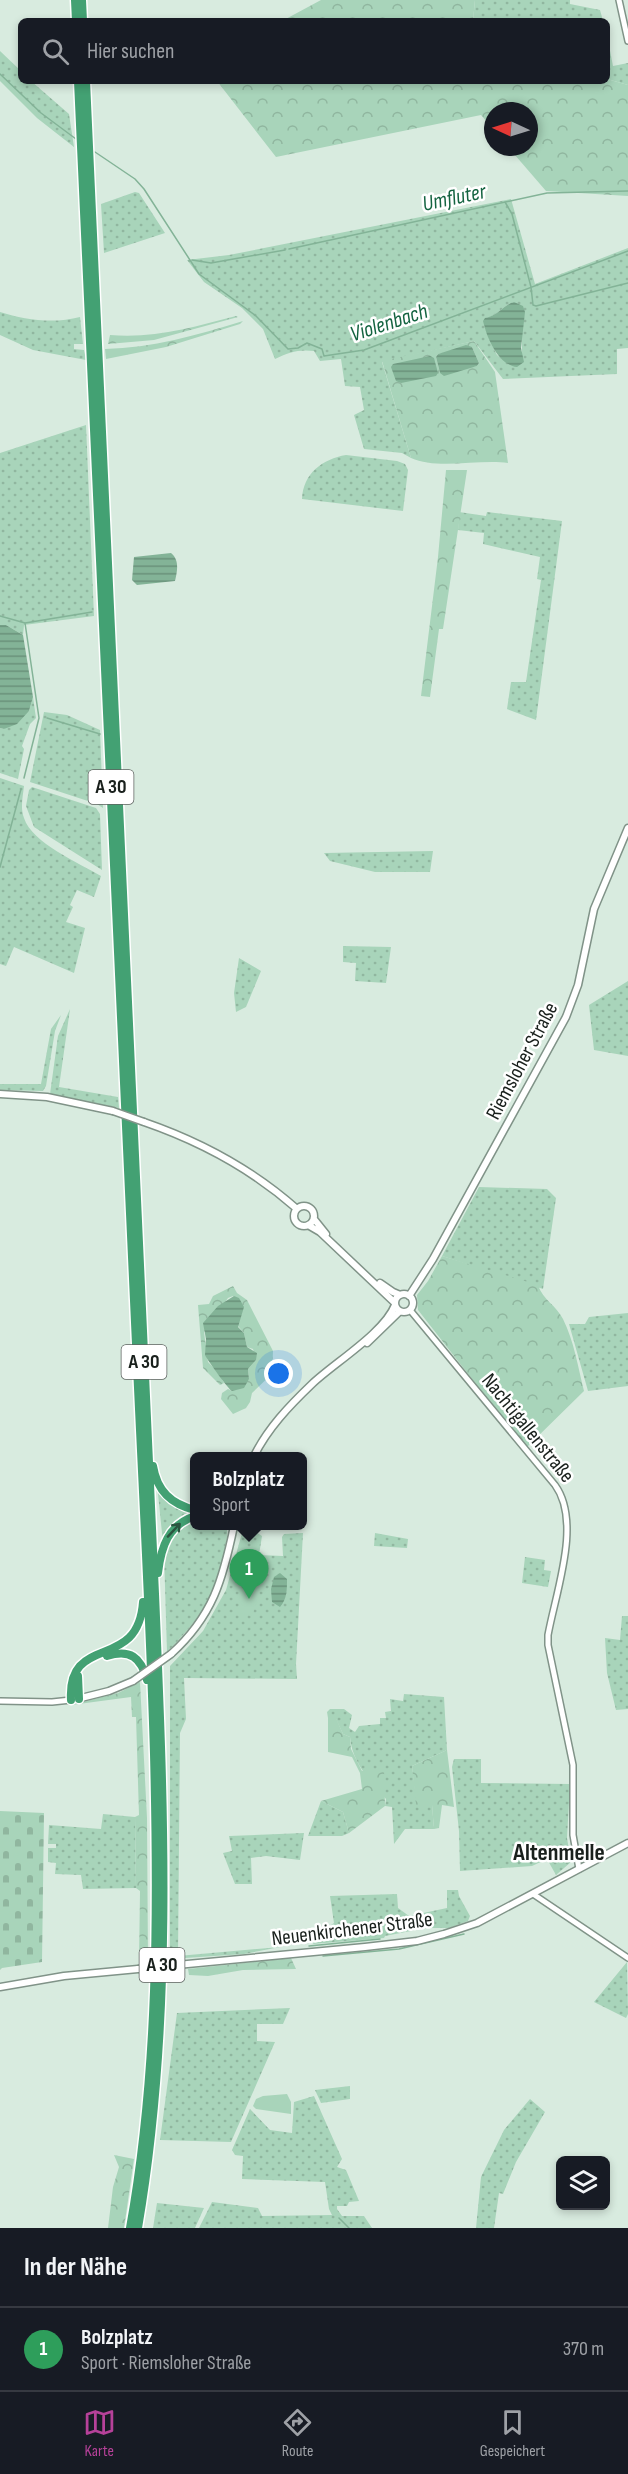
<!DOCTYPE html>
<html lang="de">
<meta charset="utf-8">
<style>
body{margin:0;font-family:"Sofia Sans Condensed",sans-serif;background:#242831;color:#f1f3f6}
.controls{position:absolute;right:18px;bottom:18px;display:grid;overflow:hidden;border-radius:9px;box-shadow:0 3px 9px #0003}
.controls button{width:54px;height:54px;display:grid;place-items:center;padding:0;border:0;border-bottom:2px solid #363941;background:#171b24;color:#f1f3f6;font:30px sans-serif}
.compass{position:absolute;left:484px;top:102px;width:54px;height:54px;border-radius:50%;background:#171b24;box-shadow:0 3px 9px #0003;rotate:274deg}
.you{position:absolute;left:279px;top:1374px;width:21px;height:21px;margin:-15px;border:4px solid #fff;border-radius:50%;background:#1a73e8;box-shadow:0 0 0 9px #1a73e833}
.badge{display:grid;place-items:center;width:39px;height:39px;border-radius:50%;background:#b64199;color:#fff;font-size:20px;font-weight:700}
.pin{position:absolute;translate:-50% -50px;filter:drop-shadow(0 2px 3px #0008)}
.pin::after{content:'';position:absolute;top:32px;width:21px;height:18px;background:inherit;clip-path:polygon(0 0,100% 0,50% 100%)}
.popup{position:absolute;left:190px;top:1452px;width:117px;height:78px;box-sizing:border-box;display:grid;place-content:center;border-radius:9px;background:#171b24;filter:drop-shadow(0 2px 4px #0005);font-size:20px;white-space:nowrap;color:#9ea1a6}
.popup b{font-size:22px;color:#f1f3f6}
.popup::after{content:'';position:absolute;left:50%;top:100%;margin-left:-12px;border:12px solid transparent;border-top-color:#171b24}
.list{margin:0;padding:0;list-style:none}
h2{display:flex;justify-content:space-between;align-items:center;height:78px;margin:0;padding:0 24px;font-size:26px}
h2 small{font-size:20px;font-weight:400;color:#9ea1a6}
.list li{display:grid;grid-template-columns:39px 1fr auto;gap:18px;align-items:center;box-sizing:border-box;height:84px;padding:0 24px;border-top:2px solid #363941}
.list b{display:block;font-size:22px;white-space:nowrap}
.list p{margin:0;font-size:20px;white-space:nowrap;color:#9ea1a6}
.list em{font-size:20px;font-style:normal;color:#9ea1a6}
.icon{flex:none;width:33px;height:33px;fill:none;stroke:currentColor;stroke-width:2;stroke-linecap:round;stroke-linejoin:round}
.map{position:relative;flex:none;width:628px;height:2228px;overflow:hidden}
.search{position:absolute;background:#171b24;box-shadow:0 3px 9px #0003;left:18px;right:18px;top:18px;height:66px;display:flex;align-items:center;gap:15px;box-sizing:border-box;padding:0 21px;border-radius:9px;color:#9ea1a6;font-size:22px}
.sheet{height:162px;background:#171b24}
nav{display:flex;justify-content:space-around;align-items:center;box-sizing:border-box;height:84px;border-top:2px solid #363941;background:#171b24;font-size:16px;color:#9ea1a6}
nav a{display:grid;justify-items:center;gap:3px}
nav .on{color:#b64199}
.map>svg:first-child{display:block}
.green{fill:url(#green-dots);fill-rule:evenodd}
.forest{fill:url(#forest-crowns);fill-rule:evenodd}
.cemetery{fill:url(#cemetery-stones)}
.pitch{fill:#a8d4ba}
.water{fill:url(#water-rules)}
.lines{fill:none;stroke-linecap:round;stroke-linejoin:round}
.stream{stroke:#83b397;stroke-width:1.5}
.tertiary-casing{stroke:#809388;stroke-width:8}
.secondary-casing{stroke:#809388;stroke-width:9}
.motorway-casing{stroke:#fff;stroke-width:11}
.tertiary{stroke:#fff;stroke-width:5}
.secondary{stroke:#fff;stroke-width:6}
.motorway{stroke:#43a173;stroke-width:8}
.secondary-bridge-casing{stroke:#809388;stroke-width:9;stroke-linecap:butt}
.secondary-bridge{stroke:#fff;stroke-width:6}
.oneway{stroke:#2a543f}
.labels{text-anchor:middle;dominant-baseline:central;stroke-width:5;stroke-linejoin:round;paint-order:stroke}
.shield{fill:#fff;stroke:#5e6360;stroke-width:1.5}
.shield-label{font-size:20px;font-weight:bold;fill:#19201c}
.street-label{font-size:21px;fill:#19201c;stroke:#fff}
.water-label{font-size:22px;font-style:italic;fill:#146441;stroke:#fff}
.quarter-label{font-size:24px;font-weight:bold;fill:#19201c;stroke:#fff}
</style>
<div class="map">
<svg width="628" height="2228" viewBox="0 0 628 2228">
<defs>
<pattern id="green-dots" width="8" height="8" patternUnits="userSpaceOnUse" patternTransform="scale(1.5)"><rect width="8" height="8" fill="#a8d4ba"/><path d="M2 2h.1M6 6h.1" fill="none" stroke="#90b69f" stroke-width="1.8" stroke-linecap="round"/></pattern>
<pattern id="forest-crowns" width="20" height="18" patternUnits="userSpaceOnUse" patternTransform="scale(1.5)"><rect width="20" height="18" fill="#a8d4ba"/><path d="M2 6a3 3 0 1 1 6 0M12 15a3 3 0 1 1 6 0" fill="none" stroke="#90b69f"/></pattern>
<pattern id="cemetery-stones" width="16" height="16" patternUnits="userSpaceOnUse" patternTransform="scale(1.5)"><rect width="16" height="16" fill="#a8d4ba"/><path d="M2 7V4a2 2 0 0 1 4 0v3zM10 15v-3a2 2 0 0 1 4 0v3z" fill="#90b69f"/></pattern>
<pattern id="water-rules" width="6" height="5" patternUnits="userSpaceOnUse" patternTransform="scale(1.5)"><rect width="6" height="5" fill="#83b397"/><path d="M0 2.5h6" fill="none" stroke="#6a917a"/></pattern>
</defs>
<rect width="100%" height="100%" fill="#d8ebdf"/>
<path class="green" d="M 475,0 L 570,0 L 570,4 L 600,10 L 603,21 L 473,21 Z
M 607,35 L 613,66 L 628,63 L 628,85 L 607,79 Z
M 0,51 L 21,71 L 21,81 L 31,81 L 69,114 L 74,147 L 37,118 L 0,81 Z
M 135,192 L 139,193 L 165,233 L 104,253 L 101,204 Z
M 511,199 L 535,284 L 628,248 L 628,348 L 617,349 L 617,374 L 503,379 L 474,341 L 382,362 L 411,458 L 402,453 L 364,449 L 354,415 L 364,410 L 360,387 L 345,386 L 341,359 L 320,361 L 314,351 C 300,349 288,352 275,359 L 263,329 L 242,308 L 204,282 L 187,260 L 229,255 ZM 514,302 L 522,333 L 522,352 L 509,364 L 497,355 L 492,345 L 484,325 L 486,318 C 498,316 503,305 514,302 Z
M 0,312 C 25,320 54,324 80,317 L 83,344 L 74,344 L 74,349 L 84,350 L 86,360 L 33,350 L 0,335 Z
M 86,425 L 94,616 L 24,625 L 23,635 L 6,625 L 0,625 L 0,453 Z
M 346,455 L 397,461 L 405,464 L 408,470 L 403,511 L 302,499 C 303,473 323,459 346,455 Z
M 459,512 L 486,516 L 487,512 L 562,521 L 536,720 L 507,709 L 511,682 L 526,682 L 541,580 L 537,579 L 540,557 L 483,544 L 484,533 L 458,530 Z
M 33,697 L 36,718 L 30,724 L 22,746 L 24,749 L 18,779 L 0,773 L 0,728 L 4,729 L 29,711 Z
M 44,712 L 67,715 L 100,730 L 103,808 L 97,804 L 30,782 Z
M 0,778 L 24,786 C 23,796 20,808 24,818 C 32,843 79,863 101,876 L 94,897 L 77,890 L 70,905 L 73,907 L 66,922 L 85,928 L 74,973 L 14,947 L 6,966 L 0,964 Z
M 32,787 L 96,808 L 100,814 L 102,870 L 34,827 L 26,806 L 29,790 Z
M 433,851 L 430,872 L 375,872 L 330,861 L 324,853 Z
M 343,946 L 391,947 L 386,983 L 355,981 L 356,963 L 343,962 Z
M 239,958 L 261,971 L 246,1007 L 236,1012 L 234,993 Z
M 628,981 L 628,1056 L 594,1050 L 589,1005 Z
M 70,1009 L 59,1087 L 118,1097 L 119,1108 L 50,1094 L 58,1036 Z
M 61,1015 L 55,1031 L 46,1086 L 43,1091 L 0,1090 L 0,1084 L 41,1084 L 51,1029 Z
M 479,1187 L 547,1189 L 556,1198 L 543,1289 L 442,1256 Z
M 628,1313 L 628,1386 L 588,1391 L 569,1324 L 585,1324 L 589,1317 Z
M 156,1474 L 165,1492 L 195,1508 L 195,1526 L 226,1526 C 229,1533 226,1541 225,1548 C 220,1593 197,1622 167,1652 L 164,1553 Z
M 250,1528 L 262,1536 L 259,1555 L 283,1556 L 282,1537 L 284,1534 L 303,1533 L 296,1664 L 297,1679 L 184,1678 L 186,1719 L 180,1733 L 178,1956 L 280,1947 L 244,1954 L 170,1959 L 170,1666 L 203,1631 L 226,1590 L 242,1533 Z
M 375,1533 L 408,1539 L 407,1548 L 374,1546 Z
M 525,1557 L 545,1560 L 544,1570 L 551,1571 L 548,1587 L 522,1583 Z
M 622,1616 L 628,1616 L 628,1709 L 616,1710 L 607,1673 L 605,1638 L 620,1640 Z
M 404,1694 L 444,1697 L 447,1750 L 412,1766 L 417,1805 L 432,1805 L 434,1829 L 405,1829 L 394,1844 L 392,1807 L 385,1806 L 386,1799 C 370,1780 352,1763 350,1737 L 343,1734 L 336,1719 L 328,1718 L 327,1712 L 330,1709 L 344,1709 L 352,1715 L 349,1728 L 355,1732 L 359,1726 L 380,1724 L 380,1718 L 386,1718 L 385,1712 L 391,1711 L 390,1699 L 403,1701 Z
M 454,1759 L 481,1759 L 481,1783 L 570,1784 L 567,1838 L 571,1862 L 556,1875 L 547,1859 L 532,1866 L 460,1871 L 459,1831 L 452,1767 Z
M 321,1801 L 343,1812 L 349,1833 L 342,1836 L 308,1836 Z
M 103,1814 L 135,1817 L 136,1888 L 83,1889 L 81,1875 L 55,1874 L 56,1863 L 48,1862 L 48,1848 L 56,1848 L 56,1844 L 48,1844 L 49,1825 L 101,1829 Z
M 304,1833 L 300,1860 L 266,1856 L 251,1858 L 252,1884 L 235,1884 L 223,1853 L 232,1851 L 229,1836 Z
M 447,1890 L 458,1890 L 459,1896 L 470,1916 L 468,1921 L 449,1928 L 426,1928 L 385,1936 L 384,1938 L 313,1944 L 317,1935 L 334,1923 L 330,1896 L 397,1894 L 398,1908 L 409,1916 L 447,1908 Z
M 627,1962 L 628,2014 L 626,2018 L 594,2002 Z
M 290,2008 L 283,2024 L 257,2024 L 257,2041 L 275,2042 L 231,2142 L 160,2140 L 177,2013 Z
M 350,2086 L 350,2099 L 321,2103 L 315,2090 Z
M 314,2096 L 342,2159 L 337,2167 L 346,2170 L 359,2201 L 349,2202 L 347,2206 L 337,2206 L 337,2209 L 342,2216 L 364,2216 L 372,2228 L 199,2228 L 212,2202 L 258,2208 L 262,2216 L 332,2215 L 329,2209 L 325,2182 L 242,2179 L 243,2156 L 235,2155 L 232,2150 L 250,2109 L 270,2130 L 292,2133 L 294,2102 Z
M 530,2099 L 545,2112 L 516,2162 L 503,2194 L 499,2193 L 494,2228 L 476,2228 L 481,2177 L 504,2130 Z
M 157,2203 L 204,2208 L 195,2228 L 153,2228 Z"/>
<path class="forest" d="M 321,0 L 475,0 L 473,21 L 282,21 Z
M 607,79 L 628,85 L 628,196 L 546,191 L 508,147 L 529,147 L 529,111 L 493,111 L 493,129 L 481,115 L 276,157 L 217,81 Z
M 236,316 L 238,317 L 154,340 L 108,344 L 110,335 C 153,339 194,327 236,316 Z
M 243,321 L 240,324 L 166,347 L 106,359 L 105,349 C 152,348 197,335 243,321 Z
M 474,341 L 495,372 L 508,463 C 479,459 437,470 411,458 L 382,361 ZM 472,347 L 479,363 L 477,366 L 440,373 L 436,357 L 438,354 Z
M 446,470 L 467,470 L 443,629 L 439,629 L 430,697 L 421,696 L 438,557 Z
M 442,1256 L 538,1285 C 543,1300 556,1305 563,1319 C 574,1341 578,1367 584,1391 L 526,1448 L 418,1310 L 417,1295 L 428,1281 Z
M 233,1286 L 237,1293 L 247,1300 L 273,1351 L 272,1374 L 252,1393 L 250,1402 L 246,1408 L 233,1414 L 221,1399 L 222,1393 L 228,1389 L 232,1391 L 249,1379 L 248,1369 L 256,1360 L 253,1349 L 247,1347 L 244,1333 L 238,1326 L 239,1299 L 233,1296 L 228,1298 L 204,1332 L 208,1362 L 218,1372 L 224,1383 L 220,1385 L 203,1368 L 198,1305 L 209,1304 L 213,1296 Z
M 140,1682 L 147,1818 L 148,1963 L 139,1962 L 140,1891 L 136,1888 L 135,1817 L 139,1815 L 136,1717 L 132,1717 L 131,1697 L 71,1705 L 118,1693 Z
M 328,1718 L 336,1718 L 343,1734 L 350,1737 L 351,1749 L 362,1771 L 384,1768 L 385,1806 L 349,1833 L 343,1812 L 321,1801 L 362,1789 L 360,1773 L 352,1757 L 328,1752 Z
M 447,1750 L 454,1807 L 442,1805 L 439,1828 L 434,1829 L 432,1805 L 416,1805 L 412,1766 Z
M 291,1958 L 296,1969 L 243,1970 L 208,1976 L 189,1975 L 188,1969 Z
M 114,2155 L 134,2159 L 124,2228 L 108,2228 L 113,2187 L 119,2167 Z"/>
<path class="cemetery" d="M 0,1811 L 44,1813 L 42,1962 L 2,1968 L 0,1970 Z"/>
<path class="pitch" d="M 246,1582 L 261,1586 L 252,1616 L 237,1612 Z
M 287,2094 L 291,2102 L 291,2114 L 256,2109 L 253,2106 L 256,2099 L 263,2096 Z"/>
<path class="water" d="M 514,302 L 523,306 L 525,312 L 521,348 L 524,362 L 517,367 C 498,365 487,338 483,321 L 485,318 C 498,316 503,305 514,302 Z
M 466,345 L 472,347 L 479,363 L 477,366 L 444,376 L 440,373 L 436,357 L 438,354 Z
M 430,356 L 434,358 L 438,373 L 436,376 L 401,383 L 396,381 L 391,367 L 393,364 Z
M 171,553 C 180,560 177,572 175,581 L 137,585 L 132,580 L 134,557 Z
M 0,625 L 6,625 L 23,635 L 33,697 L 29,711 L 17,724 L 4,729 L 0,728 Z
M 234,1296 L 239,1298 L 244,1307 L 238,1327 L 244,1333 L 247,1347 L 257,1353 L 256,1360 L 248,1369 L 249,1379 L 244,1388 L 232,1391 C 229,1390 208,1361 205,1355 L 206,1339 L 203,1323 L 218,1306 Z
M 280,1573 L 287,1579 C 287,1590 287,1599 280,1607 L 272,1602 L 271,1589 L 274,1577 Z"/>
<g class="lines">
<path class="stream" d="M 0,74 L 41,113 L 76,139
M 95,152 L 135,179 L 144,189 L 199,274 L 256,316 L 288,349 L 298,348 L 307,343 L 322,349 L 324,356 L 364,350 L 628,251
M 505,202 L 512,214 L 531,287 L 533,305 L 536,306 L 628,283
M 289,249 L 547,193 L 628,191
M 192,260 L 211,263 L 285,250
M 0,616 L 25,623 L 39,718 L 24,778
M 25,623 L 92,612
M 47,718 L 100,734
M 0,867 L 21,789
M 309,1946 L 380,1939
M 323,1956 L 399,1949 L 464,1934
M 339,2218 L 349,2228"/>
<defs>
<path id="tertiary" d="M 619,0 L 628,41
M 410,1310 L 555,1485 C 582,1522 556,1591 548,1635 L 548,1645 L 573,1765 L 573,1835 L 579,1869
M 0,1701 L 52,1702 L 71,1700
M 533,1894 L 628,1958"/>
<path id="secondary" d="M 0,1094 L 47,1097 L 113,1111
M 144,1122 C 199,1141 253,1170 297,1209
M294 1216a10 10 0 1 1 20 0a10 10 0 1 1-20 0Z
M 314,1219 L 326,1234
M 308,1225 L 320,1232 L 395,1303
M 380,1283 L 393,1292 L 400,1295
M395 1303a9 9 0 1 1 18 0a9 9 0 1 1-18 0Z
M 409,1296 L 433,1259 L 566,1017 L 578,985 L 594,909 L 628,828
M 367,1343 L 400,1311
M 254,1456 C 268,1428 289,1406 312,1384 C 334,1363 384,1333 395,1305
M 171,1654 C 213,1616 223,1579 234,1526
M 77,1699 L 109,1691 L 133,1681
M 177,1965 L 365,1947 L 417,1941 L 444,1934 L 477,1923 L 628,1843
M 0,1987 L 64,1976 L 138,1969"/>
<path id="motorway" d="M 75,0 L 76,21
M 82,0 L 83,21
M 78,81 C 98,502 117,923 136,1344 C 142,1480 150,1617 154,1754 C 158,1912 158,2072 130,2228
M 86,81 L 155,1594 C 164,1805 174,2019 138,2228
M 153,1466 C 157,1491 171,1504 195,1510
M 158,1573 C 161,1547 168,1525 195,1516
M 107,1656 C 130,1649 141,1657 147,1680
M 78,1676 L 79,1699
M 71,1700 C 67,1632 138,1673 143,1602"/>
</defs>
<use href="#tertiary" class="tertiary-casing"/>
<use href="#secondary" class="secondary-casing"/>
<use href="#motorway" class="motorway-casing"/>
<use href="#tertiary" class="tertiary"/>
<use href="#secondary" class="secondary"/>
<use href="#motorway" class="motorway"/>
<defs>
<path id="secondary-bridge" d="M 113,1111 L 144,1122
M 133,1681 L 171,1654
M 138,1969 L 177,1965"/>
</defs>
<use href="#secondary-bridge" class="secondary-bridge-casing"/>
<use href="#secondary-bridge" class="secondary-bridge"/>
</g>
<defs><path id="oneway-shaft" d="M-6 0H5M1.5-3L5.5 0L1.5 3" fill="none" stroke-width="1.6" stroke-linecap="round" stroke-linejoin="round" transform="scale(1.5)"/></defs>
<use class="oneway" href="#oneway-shaft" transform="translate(174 1530) rotate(-47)"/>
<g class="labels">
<g class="shield">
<rect x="88.5" y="770" width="45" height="34" rx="4.5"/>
<rect x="121.5" y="1345" width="45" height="34" rx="4.5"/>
<rect x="139.5" y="1948" width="45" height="34" rx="4.5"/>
</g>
<g class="shield-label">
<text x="111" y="787">A 30</text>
<text x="144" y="1362">A 30</text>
<text x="162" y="1965">A 30</text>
</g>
<g class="street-label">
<text transform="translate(522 1061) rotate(-62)">Riemsloher Straße</text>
<text transform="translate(528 1428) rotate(51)">Nachtigallenstraße</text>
<text transform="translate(352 1929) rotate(-7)">Neuenkirchener Straße</text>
</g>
<g class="water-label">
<text transform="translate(454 198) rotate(-12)">Umfluter</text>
<text transform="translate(389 323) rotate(-18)">Violenbach</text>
</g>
<g class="quarter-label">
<text x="559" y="1852">Altenmelle</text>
</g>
</g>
</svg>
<div class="controls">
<button><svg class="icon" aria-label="layers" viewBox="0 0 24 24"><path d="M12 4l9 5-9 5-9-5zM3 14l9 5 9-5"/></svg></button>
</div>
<svg class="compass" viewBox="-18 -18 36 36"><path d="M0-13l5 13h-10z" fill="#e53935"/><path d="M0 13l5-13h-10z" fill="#9ea1a6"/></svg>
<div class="you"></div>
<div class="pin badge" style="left:249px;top:1599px;background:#2e9e5b">1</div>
<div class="popup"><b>Bolzplatz</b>Sport</div>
<div class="search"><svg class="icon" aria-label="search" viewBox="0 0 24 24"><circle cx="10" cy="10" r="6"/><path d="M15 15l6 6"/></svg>Hier suchen</div>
</div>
<section class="sheet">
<h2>In der Nähe<small></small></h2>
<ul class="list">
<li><span class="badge" style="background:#2e9e5b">1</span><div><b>Bolzplatz</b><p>Sport · Riemsloher Straße</p></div><em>370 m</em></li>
</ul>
</section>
<nav>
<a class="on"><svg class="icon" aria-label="map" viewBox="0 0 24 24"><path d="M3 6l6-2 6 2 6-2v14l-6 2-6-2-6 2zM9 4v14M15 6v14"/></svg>Karte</a>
<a><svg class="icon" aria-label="directions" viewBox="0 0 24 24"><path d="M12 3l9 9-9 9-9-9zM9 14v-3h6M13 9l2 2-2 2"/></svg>Route</a>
<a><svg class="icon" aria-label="saved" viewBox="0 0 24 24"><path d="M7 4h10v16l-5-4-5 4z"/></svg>Gespeichert</a>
</nav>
